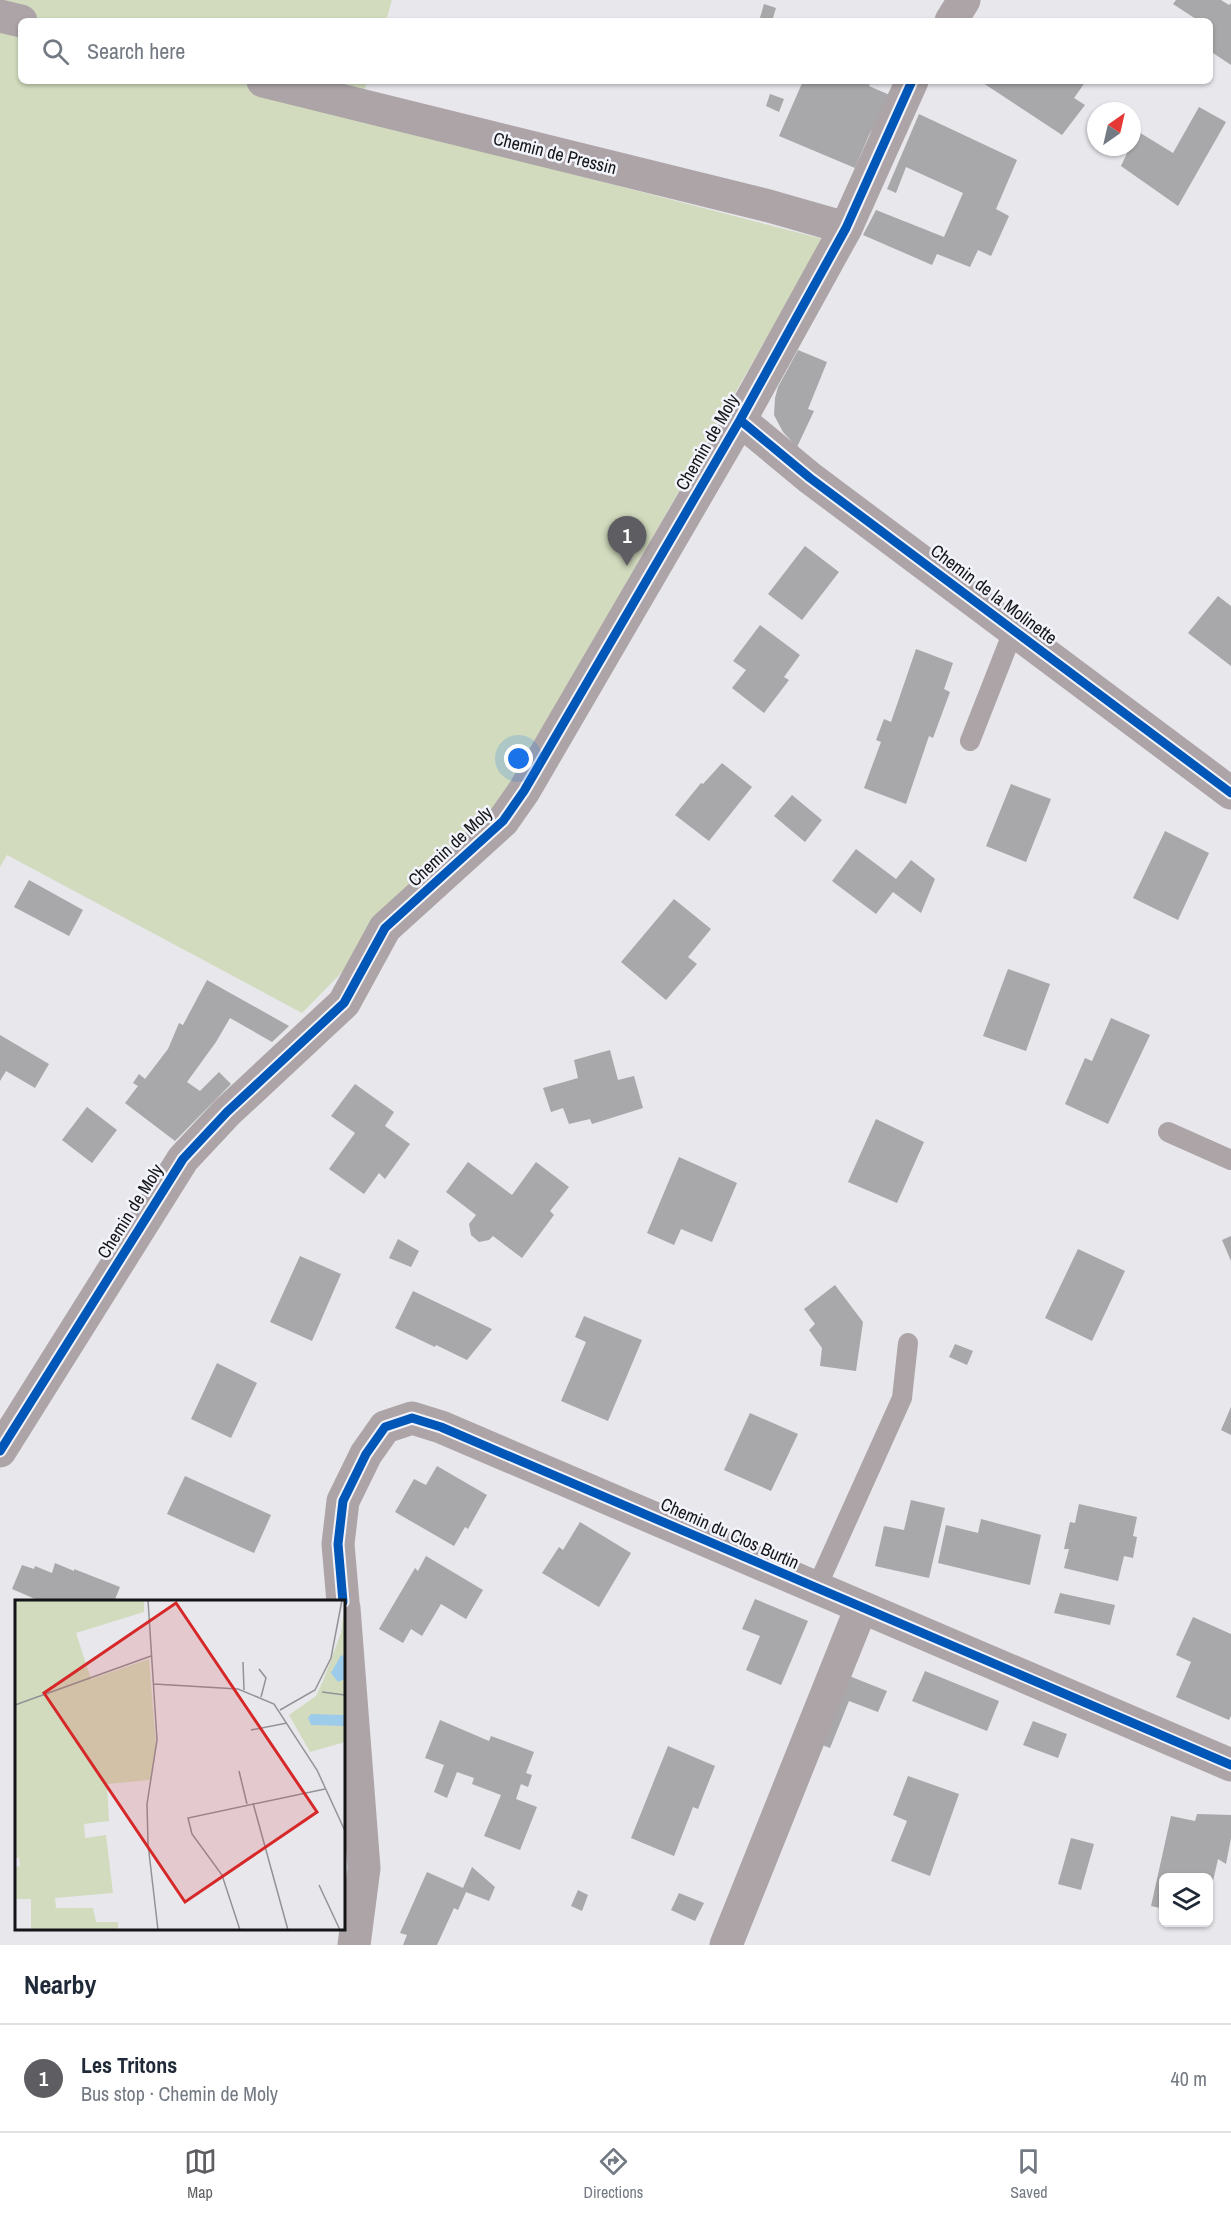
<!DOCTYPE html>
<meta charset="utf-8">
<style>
body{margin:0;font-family:"Archivo Narrow",sans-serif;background:#f2f2f3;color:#1f2937}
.controls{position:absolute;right:18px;bottom:18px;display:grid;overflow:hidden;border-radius:9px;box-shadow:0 2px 4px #0004}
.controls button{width:54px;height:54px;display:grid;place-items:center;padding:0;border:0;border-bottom:2px solid #e0e1e3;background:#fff;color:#1f2937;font:30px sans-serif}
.compass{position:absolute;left:1087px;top:102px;width:54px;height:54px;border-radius:50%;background:#fff;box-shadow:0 2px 4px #0004;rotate:34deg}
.you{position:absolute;left:519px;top:759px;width:21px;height:21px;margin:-15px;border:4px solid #fff;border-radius:50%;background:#1a73e8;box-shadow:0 0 0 9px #1a73e833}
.badge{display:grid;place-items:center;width:39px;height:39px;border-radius:50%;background:#5e5e62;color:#fff;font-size:20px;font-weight:700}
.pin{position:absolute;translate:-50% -50px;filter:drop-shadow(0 2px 3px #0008)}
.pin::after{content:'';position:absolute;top:32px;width:21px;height:18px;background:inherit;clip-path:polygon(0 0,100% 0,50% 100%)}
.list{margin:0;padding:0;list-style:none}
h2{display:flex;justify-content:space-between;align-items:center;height:78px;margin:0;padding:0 24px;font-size:26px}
h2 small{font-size:20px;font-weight:400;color:#747a83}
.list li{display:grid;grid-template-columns:39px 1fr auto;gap:18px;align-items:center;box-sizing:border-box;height:108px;padding:0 24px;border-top:2px solid #e0e1e3}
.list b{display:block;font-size:22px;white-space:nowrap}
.list p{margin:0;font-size:20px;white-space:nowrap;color:#747a83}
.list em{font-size:20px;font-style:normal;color:#747a83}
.icon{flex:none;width:33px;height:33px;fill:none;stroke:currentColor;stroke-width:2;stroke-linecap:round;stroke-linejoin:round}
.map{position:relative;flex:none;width:1231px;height:1945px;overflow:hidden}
.search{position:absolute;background:#fff;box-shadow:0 2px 4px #0004;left:18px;right:18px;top:18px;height:66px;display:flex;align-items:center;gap:15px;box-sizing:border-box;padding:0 21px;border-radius:9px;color:#747a83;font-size:22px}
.sheet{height:186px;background:#fff}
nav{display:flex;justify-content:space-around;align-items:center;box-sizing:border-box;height:84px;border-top:2px solid #e0e1e3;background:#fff;font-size:16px;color:#747a83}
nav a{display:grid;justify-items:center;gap:3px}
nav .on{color:#5e5e62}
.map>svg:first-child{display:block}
.green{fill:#d2dbbe}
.building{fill:#a8a7a9}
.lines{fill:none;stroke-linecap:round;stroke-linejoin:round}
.service{stroke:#ada4a7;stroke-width:20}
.minor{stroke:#ada4a7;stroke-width:33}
.cycleway-casing{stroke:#f2f3fb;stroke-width:13}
.cycleway{stroke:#0057b8;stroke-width:9}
.labels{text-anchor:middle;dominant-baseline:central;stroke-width:5;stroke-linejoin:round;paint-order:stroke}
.street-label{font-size:18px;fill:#151518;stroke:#f2f3fb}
.inset-road{fill:none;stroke:#939397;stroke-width:1.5}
.view{fill:#d62828;fill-opacity:0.15;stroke:#d62828;stroke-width:3}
.inset-edge{fill:none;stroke:#151518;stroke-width:3}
</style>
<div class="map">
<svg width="1231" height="1945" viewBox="0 0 1231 1945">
<rect width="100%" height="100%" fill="#e7e7ec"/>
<path class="green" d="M 0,0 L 392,0 L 386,21 L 21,21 L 21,81 L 367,81 L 357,118 L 823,239 L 491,820 L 302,1013 L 7,855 L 0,867 Z"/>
<path class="building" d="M 1176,0 L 1221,0 L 1229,5 L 1231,3 L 1231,65 L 1210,51 L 1210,34 L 1213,30 L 1210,28 L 1210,21 L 1199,21 L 1173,4 Z
M 764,4 L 776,8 L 772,21 L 759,21 Z
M 803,81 L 871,81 L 869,86 L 892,96 L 869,135 L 855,168 L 779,136 Z
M 980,81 L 1086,81 L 1074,98 L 1085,105 L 1062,135 Z
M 770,94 L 784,99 L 779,112 L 766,106 Z
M 1199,107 L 1226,122 L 1178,206 L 1121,166 L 1130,147 L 1132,147 L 1137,131 L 1173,153 Z
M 919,114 L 1017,160 L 996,209 L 1009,216 L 991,256 L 978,250 L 970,267 L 937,254 L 932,265 L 863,235 L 876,210 L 944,237 L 963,193 L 906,167 L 896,193 L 887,189 Z
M 798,350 L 827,362 L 808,409 L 814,411 L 797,447 L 783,432 L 774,415 L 775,398 L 778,387 Z
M 805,546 L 839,572 L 802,620 L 768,594 Z
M 1218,596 L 1231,606 L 1231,666 L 1188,633 Z
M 760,625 L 800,655 L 784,677 L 789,680 L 764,713 L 732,688 L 746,670 L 733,661 Z
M 916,649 L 953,663 L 944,689 L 950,692 L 933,738 L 929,736 L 906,804 L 864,788 L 881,742 L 876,740 L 884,719 L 891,722 Z
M 722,763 L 752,787 L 709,841 L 675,815 L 701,783 L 703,784 Z
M 1011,784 L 1051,799 L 1026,862 L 986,846 Z
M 792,795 L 822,820 L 805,842 L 774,816 Z
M 1165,831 L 1209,853 L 1178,920 L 1133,898 Z
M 856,849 L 896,879 L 911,860 L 935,879 L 921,913 L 893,892 L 876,914 L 832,881 Z
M 29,880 L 83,910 L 69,936 L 14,907 Z
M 674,899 L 711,929 L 688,957 L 697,964 L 666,1000 L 621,962 Z
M 1008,969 L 1050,984 L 1026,1051 L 983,1036 Z
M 207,980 L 289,1026 L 272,1042 L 230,1018 L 216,1042 L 187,1082 L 200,1091 L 219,1072 L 231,1084 L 175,1141 L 125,1103 L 138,1086 L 133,1083 L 139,1074 L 145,1079 L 168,1049 L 179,1023 L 183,1025 Z
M 1111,1018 L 1150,1035 L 1108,1124 L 1065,1104 L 1085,1058 L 1092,1061 Z
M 0,1035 L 49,1064 L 35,1088 L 6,1071 L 0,1081 Z
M 610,1050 L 618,1080 L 634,1076 L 643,1108 L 592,1124 L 590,1119 L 569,1124 L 563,1108 L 551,1112 L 543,1088 L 578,1078 L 574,1060 Z
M 355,1084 L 394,1112 L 385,1126 L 410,1144 L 385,1179 L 379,1173 L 364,1194 L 329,1169 L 355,1133 L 331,1116 Z
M 87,1107 L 117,1130 L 92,1163 L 62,1140 Z
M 876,1119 L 924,1142 L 897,1203 L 848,1182 Z
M 679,1157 L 737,1183 L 712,1242 L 681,1229 L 674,1245 L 647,1233 Z
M 468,1162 L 512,1195 L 536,1162 L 569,1187 L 550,1211 L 554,1215 L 522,1258 L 493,1236 L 489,1240 L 479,1242 L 471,1235 L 469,1224 L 476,1215 L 446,1192 Z
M 1231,1236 L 1231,1261 L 1222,1240 Z
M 398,1239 L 419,1251 L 411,1267 L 389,1258 Z
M 1078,1249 L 1125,1271 L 1092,1341 L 1045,1318 Z
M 300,1256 L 341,1274 L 312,1341 L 270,1322 Z
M 835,1285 L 863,1322 L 856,1371 L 820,1366 L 822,1348 L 809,1330 L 815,1324 L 804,1309 Z
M 413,1291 L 492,1329 L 467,1360 L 436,1345 L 435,1347 L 395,1328 Z
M 584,1316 L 642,1340 L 608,1421 L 561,1401 L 586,1342 L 575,1337 Z
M 955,1344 L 973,1351 L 967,1365 L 949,1357 Z
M 217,1363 L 257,1383 L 231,1438 L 191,1419 Z
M 1231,1407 L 1231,1435 L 1221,1430 Z
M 750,1413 L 798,1434 L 771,1491 L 724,1470 Z
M 437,1466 L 487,1495 L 468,1529 L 465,1527 L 454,1546 L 395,1512 L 414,1479 L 426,1485 Z
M 185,1476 L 271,1515 L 254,1553 L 167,1514 Z
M 911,1500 L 945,1508 L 929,1578 L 875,1566 L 884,1526 L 904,1530 Z
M 1079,1504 L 1137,1517 L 1133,1536 L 1137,1537 L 1133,1558 L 1124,1556 L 1118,1581 L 1064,1568 L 1069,1549 L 1064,1549 L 1070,1522 L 1075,1523 Z
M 981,1519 L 1041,1535 L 1030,1585 L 938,1563 L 946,1525 L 978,1533 Z
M 580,1522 L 631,1553 L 599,1607 L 542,1573 L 559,1547 L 563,1550 Z
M 426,1556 L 483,1590 L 466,1619 L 441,1604 L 422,1636 L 411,1629 L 403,1643 L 379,1629 L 415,1568 L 418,1571 Z
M 55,1563 L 74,1571 L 74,1569 L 120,1587 L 114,1602 L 42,1602 L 12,1589 L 22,1565 L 34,1569 L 35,1566 L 52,1573 Z
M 1060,1593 L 1115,1605 L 1110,1625 L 1054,1613 Z
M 755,1599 L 808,1621 L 781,1685 L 746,1670 L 760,1636 L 742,1629 Z
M 1193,1617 L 1231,1634 L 1231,1716 L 1229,1720 L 1176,1697 L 1191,1662 L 1176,1655 Z
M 925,1671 L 999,1701 L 987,1731 L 912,1701 Z
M 844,1674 L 887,1691 L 878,1712 L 849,1701 L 830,1748 L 817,1743 Z
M 440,1720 L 489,1741 L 491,1736 L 534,1752 L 526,1773 L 532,1775 L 528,1787 L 521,1784 L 516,1799 L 537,1807 L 520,1850 L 484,1836 L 501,1795 L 472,1784 L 474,1778 L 457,1772 L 447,1798 L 434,1792 L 444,1765 L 425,1758 Z
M 1033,1721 L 1067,1734 L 1058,1758 L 1023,1745 Z
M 668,1746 L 715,1766 L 698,1809 L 693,1807 L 674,1856 L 631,1838 Z
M 908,1776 L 959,1794 L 930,1876 L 891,1861 L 907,1821 L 893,1815 Z
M 1197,1814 L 1231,1815 L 1231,1838 L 1226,1864 L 1218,1859 L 1209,1899 L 1208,1878 L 1164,1878 L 1164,1909 L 1151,1906 L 1171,1816 L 1195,1821 Z
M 1071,1838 L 1094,1844 L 1081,1890 L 1058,1884 Z
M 472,1867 L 495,1887 L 489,1901 L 466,1892 L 458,1910 L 454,1908 L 437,1945 L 403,1945 L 407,1935 L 400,1933 L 427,1872 L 463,1888 Z
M 578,1890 L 588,1895 L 582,1911 L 571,1906 Z
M 679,1893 L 704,1903 L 695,1921 L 671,1910 Z"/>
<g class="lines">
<path class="service" d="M 970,741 L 1014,629
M 1168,1132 L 1231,1160
M 816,1589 L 902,1398 L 908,1343"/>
<path class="minor" d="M 0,16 L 21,21
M 951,21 L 964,0
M 263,81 L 769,206 L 846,228
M 740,420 L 810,478 L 1231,793
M 0,1451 L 183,1159 L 227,1112 L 344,1003 L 385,928 L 503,821 L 524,791 L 740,420 L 846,228 L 912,81
M 343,1602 L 338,1544 L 343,1501 L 366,1454 L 385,1427 L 412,1418 L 441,1427 L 1231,1765
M 344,1608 L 364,1868 L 354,1945
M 726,1945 L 861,1608"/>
<defs>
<path id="cycleway" d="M 740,420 L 810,478 L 1231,793
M 0,1451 L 183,1159 L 227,1112 L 344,1003 L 385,928 L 503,821 L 524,791 L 740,420 L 846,228 L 912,81
M 343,1602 L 338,1544 L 343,1501 L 366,1454 L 385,1427 L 412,1418 L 441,1427 L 1231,1765"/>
</defs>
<use href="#cycleway" class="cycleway-casing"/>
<use href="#cycleway" class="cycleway"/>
</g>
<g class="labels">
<g class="street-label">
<text transform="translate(555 153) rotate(14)">Chemin de Pressin</text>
<text transform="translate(707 442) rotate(-60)">Chemin de Moly</text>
<text transform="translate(994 594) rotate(37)">Chemin de la Molinette</text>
<text transform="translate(450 846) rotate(-43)">Chemin de Moly</text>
<text transform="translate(130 1211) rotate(-58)">Chemin de Moly</text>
<text transform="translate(730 1533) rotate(24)">Chemin du Clos Burtin</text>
</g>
</g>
<g transform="translate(15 1600)">
<rect width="330" height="330" fill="#e7e7ec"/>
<path d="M 0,0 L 129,0 L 129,12 L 61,33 L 76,79 L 134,59 L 141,145 L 135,180 L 92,184 L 94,221 L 69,224 L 70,238 L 91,235 L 98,293 L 40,298 L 41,308 L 78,308 L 81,322 L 103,322 L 103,330 L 16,330 L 16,299 L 0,299 L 0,267 L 5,266 L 4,258 L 0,258 ZM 330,2 L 330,142 L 295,152 L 274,115 L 301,96 L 308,81 L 326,33 Z" fill="#d2dbbe"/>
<path d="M 326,55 L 330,57 L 330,79 L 323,82 L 316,73 ZM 296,114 L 330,115 L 330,126 L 296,125 L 293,118 Z" fill="#9dcceb"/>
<path class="inset-road" d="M 133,0 L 142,140 L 132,204 L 133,244 L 143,330M 228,62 L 229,90M 244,69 L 251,78 L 246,97M 139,84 L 223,89 L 259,104 L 302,170 L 330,231M 307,92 L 330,95M 0,105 L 136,56M 265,110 L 300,90 L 316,58 L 327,0M 236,130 L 272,123M 224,171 L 232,204M 238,203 L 273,330M 304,285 L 325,330M 225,330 L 207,275 L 177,234 L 173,218 L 310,189"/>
<path class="view" d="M 161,3 L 302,212 L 170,302 L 29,93 Z"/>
<rect width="330" height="330" class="inset-edge"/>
</g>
</svg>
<div class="controls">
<button><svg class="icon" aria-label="layers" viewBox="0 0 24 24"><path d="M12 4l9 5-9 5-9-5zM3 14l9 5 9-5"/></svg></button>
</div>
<svg class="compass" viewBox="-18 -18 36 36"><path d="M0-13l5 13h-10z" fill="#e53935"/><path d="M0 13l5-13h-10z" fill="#747a83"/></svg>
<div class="you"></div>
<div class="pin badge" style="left:627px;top:566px">1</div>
<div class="search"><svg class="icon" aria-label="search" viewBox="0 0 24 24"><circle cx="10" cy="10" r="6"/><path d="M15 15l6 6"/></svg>Search here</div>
</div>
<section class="sheet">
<h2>Nearby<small></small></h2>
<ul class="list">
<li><span class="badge">1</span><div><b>Les Tritons</b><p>Bus stop · Chemin de Moly</p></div><em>40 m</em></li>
</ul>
</section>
<nav>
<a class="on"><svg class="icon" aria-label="map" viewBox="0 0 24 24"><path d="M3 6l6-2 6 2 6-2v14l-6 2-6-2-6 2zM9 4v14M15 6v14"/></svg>Map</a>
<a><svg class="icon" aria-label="directions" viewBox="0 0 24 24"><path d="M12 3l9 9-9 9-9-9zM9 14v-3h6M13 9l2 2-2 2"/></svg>Directions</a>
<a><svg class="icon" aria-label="saved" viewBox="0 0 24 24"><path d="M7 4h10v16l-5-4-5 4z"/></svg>Saved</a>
</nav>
